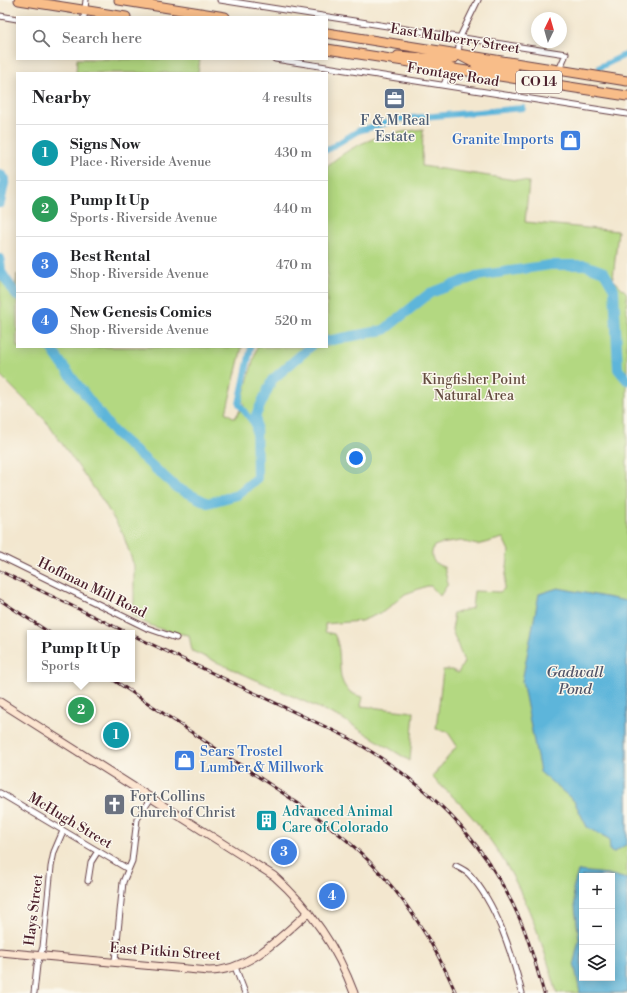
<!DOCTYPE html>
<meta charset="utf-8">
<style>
body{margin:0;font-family:"Libre Bodoni",serif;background:#f6f6f6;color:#202124}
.controls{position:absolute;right:12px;bottom:12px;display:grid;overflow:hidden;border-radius:0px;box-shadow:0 2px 10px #0003}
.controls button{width:36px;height:36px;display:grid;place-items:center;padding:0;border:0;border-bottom:1px solid #e0e0e0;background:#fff;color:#202124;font:20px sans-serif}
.compass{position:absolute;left:531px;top:12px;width:36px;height:36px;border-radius:50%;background:#fff;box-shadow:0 2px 10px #0003;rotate:5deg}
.you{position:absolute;left:356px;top:458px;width:14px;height:14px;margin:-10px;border:3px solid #fff;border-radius:50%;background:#1a73e8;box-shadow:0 0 0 6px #1a73e833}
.badge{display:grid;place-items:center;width:26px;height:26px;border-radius:50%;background:#c8321e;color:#fff;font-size:13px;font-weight:700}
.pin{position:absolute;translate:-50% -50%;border:2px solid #fff;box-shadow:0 1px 4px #0006}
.popup{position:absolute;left:27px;top:630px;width:108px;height:52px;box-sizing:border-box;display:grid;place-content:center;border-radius:0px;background:#fff;filter:drop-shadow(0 1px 3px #0005);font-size:13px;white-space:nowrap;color:#757577}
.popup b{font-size:15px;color:#202124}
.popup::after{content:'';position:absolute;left:50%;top:100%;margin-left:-8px;border:8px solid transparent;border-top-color:#fff}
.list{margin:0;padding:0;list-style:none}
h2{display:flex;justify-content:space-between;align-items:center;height:52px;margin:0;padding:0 16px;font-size:17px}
h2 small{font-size:13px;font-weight:400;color:#757577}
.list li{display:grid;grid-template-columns:26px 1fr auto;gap:12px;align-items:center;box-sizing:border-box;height:56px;padding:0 16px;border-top:1px solid #e0e0e0}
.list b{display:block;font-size:15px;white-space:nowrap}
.list p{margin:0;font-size:13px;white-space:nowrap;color:#757577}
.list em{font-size:13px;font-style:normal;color:#757577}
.icon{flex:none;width:22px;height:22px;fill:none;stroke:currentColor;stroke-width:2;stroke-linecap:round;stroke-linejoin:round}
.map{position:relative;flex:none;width:627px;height:993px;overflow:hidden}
.search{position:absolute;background:#fff;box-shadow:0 2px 10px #0003;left:16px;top:16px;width:312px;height:44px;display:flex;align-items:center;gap:10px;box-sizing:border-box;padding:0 14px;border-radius:0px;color:#757577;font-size:15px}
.panel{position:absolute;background:#fff;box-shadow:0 2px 10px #0003;left:16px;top:72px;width:312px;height:276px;border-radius:0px}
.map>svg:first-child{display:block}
.green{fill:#b3d881;stroke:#7e7c56;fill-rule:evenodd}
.water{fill:#5db5da;stroke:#546a82;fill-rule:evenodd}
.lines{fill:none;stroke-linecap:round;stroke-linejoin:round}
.canal{stroke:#5db5da;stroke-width:6}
.river{stroke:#5db5da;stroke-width:10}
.street-casing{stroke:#633d44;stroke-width:7}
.secondary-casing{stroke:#633d44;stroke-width:9}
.highway-casing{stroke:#633d44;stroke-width:11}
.street{stroke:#fff;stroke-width:5}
.secondary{stroke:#fce5d0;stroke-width:7}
.highway{stroke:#f8bd89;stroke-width:9}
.rail-casing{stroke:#4a1f2b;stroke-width:3}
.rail{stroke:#fbf7ec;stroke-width:1.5;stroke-dasharray:4.5;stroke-linecap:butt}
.labels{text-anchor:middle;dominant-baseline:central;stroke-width:3;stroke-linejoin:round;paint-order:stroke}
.shield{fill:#fbf7ec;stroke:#7f6065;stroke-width:1}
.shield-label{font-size:13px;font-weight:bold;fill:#4a1f2b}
.street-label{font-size:14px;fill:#4a1f2b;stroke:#fbf7ec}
.service-label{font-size:14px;fill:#4e5e75;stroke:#fbf7ec}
.shop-label{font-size:14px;fill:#366cbe;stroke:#fbf7ec;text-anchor:end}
.park-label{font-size:14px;fill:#644d40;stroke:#fbf7ec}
.worship-label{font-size:14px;fill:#5b616d;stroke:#fbf7ec;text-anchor:start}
.culture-label{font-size:14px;fill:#0d838f;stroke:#fbf7ec;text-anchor:start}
.water-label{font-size:15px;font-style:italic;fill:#515468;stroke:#fbf7ec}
</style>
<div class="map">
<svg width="627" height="993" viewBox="0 0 627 993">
<rect width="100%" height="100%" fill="#fbf7ec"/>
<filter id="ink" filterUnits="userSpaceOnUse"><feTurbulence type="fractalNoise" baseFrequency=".025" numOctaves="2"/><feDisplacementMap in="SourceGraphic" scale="8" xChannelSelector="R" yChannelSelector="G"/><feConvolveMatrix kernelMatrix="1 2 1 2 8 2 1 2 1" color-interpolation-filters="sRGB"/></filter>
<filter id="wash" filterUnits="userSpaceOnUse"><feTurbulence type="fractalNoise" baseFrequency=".012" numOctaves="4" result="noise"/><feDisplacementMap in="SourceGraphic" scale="16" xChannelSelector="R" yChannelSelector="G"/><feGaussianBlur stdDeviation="0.9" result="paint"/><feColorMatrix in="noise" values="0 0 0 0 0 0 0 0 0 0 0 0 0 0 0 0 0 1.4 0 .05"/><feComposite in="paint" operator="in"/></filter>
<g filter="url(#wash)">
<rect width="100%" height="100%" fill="#f3e7cf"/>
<path class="green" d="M 77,59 L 200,59 L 198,73 L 76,73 Z
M 423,129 L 422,166 L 529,182 L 525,222 L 618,231 L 613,279 L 626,292 L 627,295 L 627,993 L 557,993 C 537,923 515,864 465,809 C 455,798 443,788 432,777 L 457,746 L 447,731 L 436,729 L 443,670 L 452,670 L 458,673 L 464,662 L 452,630 L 454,619 L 452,614 L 472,608 L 474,591 L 500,592 L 504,589 L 509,551 L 503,538 L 477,545 L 461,541 L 440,544 L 434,546 C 429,557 433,564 444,567 L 448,584 L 440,596 L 431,586 L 427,586 L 405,594 L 383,612 L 361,621 L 325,624 L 325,632 L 334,634 C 347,656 328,690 363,697 L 361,706 L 414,712 L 410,761 L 341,718 L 192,651 L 189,635 C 166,632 150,627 131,615 L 134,602 L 134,566 L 123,534 L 103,501 L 45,420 L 0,375 L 0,259 L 1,272 L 15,292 L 17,274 L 17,347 L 242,347 L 226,413 L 235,418 L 244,404 L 242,400 L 257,347 L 327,347 L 327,166 C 361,138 382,135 423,129 ZM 582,876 L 612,876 L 612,978 L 582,978 Z"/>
<path class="water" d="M 558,588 L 627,601 L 627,844 L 613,853 L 610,851 L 609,839 L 587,827 L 574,801 L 540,772 L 522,681 L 539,594 Z
M 578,871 L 608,874 L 627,879 L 627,993 L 580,993 L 574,962 L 579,940 L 573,889 ZM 582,876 L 612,876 L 612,978 L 582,978 Z"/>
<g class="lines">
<path class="canal" d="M 600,67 L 627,54
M 327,150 L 358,131 L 400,119 L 523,108
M 251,347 L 239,404 L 256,427"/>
<path class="river" d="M 0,174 L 5,179 L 0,203
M 0,259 L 1,272 L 17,296
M 327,341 L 384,330 L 430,293 L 477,276 L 550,265 L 585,265 L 604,272 L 614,289 L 618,369 L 627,380
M 50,347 L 64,367 L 113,431 L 177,488 L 208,503 L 237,495 L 257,478 L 256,415 L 272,380 L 310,347"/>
</g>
</g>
<g filter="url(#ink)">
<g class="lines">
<defs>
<path id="street" d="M 220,0 L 566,54 L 559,70
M 0,16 L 17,19
M 84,17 L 86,0
M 458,54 L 460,37 L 478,0
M 275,59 L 627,114
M 444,85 L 450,69
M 0,556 L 147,628 L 176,638
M 0,793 L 128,869
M 456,866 C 460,868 466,871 469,874 C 497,904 512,954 522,993
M 88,881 L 91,862 L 98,851
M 115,961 L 123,882 L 132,861 L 137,819 L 151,798
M 235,967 L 245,993
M 34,993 L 37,965 L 43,947 L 51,867 L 54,852 L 63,831"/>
<path id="secondary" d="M 0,702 L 274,876 C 311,909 337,947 354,993
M 0,952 L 209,971 C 250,971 280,937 309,912"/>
<path id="highway" d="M 19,0 L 126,17
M 119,0 L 225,17
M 327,33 L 627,81
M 327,49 L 627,96
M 398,56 L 449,60 L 453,59 L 458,54
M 461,56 L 480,66 L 515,72"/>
</defs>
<use href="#street" class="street-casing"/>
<use href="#secondary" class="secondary-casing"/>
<use href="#highway" class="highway-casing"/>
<use href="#street" class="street"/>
<use href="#secondary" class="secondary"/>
<use href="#highway" class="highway"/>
<defs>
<path id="rail" d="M 0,571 L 128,633
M 0,600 L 50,633
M 132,635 L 347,737 C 426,782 485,838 522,924 C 531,946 537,970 544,993
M 112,679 C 156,708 199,737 242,766 C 287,796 333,824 370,862 C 407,900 435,945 456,993"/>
</defs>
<use href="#rail" class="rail-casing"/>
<use href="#rail" class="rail"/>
</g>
</g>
<defs>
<symbol id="office-square" viewBox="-11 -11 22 22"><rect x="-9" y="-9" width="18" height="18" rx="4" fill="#5c6f8a" stroke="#fbf7ec"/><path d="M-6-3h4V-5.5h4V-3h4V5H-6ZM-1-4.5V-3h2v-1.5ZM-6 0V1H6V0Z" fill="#fff"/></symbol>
<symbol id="shop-square" viewBox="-11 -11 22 22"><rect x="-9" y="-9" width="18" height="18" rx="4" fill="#3f7fe0" stroke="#fbf7ec"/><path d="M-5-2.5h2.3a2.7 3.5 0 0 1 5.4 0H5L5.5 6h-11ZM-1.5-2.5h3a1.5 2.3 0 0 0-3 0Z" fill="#fff"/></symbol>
<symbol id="church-square" viewBox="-11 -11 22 22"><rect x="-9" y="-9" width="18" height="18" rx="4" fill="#6b7280" stroke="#fbf7ec"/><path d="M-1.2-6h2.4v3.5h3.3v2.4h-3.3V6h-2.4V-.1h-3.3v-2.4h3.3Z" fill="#fff"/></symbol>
<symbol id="building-square" viewBox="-11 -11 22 22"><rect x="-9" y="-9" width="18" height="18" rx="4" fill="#0f9aa8" stroke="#fbf7ec"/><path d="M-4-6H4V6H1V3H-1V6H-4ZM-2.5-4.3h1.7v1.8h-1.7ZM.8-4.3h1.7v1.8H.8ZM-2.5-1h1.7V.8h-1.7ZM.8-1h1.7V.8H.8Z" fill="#fff"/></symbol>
</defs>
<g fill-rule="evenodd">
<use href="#office-square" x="382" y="86" width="25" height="25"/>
<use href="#shop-square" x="558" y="128" width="25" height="25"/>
<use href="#shop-square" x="172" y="748" width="25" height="25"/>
<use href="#church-square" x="102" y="792" width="25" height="25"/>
<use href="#building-square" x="254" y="808" width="25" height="25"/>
</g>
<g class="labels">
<rect class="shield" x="516" y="71" width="46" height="22" rx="3"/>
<g class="shield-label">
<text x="539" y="82">CO 14</text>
</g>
<g class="street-label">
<text transform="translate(455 39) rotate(9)">East Mulberry Street</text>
<text transform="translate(453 75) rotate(9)">Frontage Road</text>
<text transform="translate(92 588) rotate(26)">Hoffman Mill Road</text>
<text transform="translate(70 821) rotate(31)">McHugh Street</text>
<text transform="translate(34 910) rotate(-83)">Hays Street</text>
<text transform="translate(165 952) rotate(4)">East Pitkin Street</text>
</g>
<g class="service-label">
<text x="395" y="121">F &amp; M Real<tspan x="395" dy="16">Estate</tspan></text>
</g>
<g class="shop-label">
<text x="554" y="140">Granite Imports</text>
<text x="200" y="752" text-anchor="start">Sears Trostel<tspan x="200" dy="16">Lumber &amp; Millwork</tspan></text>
</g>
<g class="park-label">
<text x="474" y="380">Kingfisher Point<tspan x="474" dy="16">Natural Area</tspan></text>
</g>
<g class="worship-label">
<text x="130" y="797">Fort Collins<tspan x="130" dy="16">Church of Christ</tspan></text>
</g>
<g class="culture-label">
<text x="282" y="812">Advanced Animal<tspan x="282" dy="16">Care of Colorado</tspan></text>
</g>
<g class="water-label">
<text x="575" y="672">Gadwall<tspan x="575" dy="17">Pond</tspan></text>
</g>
</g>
</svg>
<div class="controls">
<button>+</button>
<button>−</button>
<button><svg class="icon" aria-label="layers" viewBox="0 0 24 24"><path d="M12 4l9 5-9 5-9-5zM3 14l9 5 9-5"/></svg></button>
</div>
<svg class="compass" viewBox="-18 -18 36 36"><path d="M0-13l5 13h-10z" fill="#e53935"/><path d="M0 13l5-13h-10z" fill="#757577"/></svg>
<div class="you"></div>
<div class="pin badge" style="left:116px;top:735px;background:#0f9aa8">1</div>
<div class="pin badge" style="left:81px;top:710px;background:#2e9e5b">2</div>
<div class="popup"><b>Pump It Up</b>Sports</div>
<div class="pin badge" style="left:284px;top:852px;background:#3f7fe0">3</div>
<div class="pin badge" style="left:332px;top:896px;background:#3f7fe0">4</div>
<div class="search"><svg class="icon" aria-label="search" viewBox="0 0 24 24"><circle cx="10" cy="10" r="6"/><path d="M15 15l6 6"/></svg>Search here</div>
<section class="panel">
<h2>Nearby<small>4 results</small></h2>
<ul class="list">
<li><span class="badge" style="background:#0f9aa8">1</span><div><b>Signs Now</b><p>Place · Riverside Avenue</p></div><em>430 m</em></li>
<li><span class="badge" style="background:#2e9e5b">2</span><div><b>Pump It Up</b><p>Sports · Riverside Avenue</p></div><em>440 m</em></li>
<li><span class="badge" style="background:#3f7fe0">3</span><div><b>Best Rental</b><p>Shop · Riverside Avenue</p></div><em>470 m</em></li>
<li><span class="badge" style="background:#3f7fe0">4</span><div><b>New Genesis Comics</b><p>Shop · Riverside Avenue</p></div><em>520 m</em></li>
</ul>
</section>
</div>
